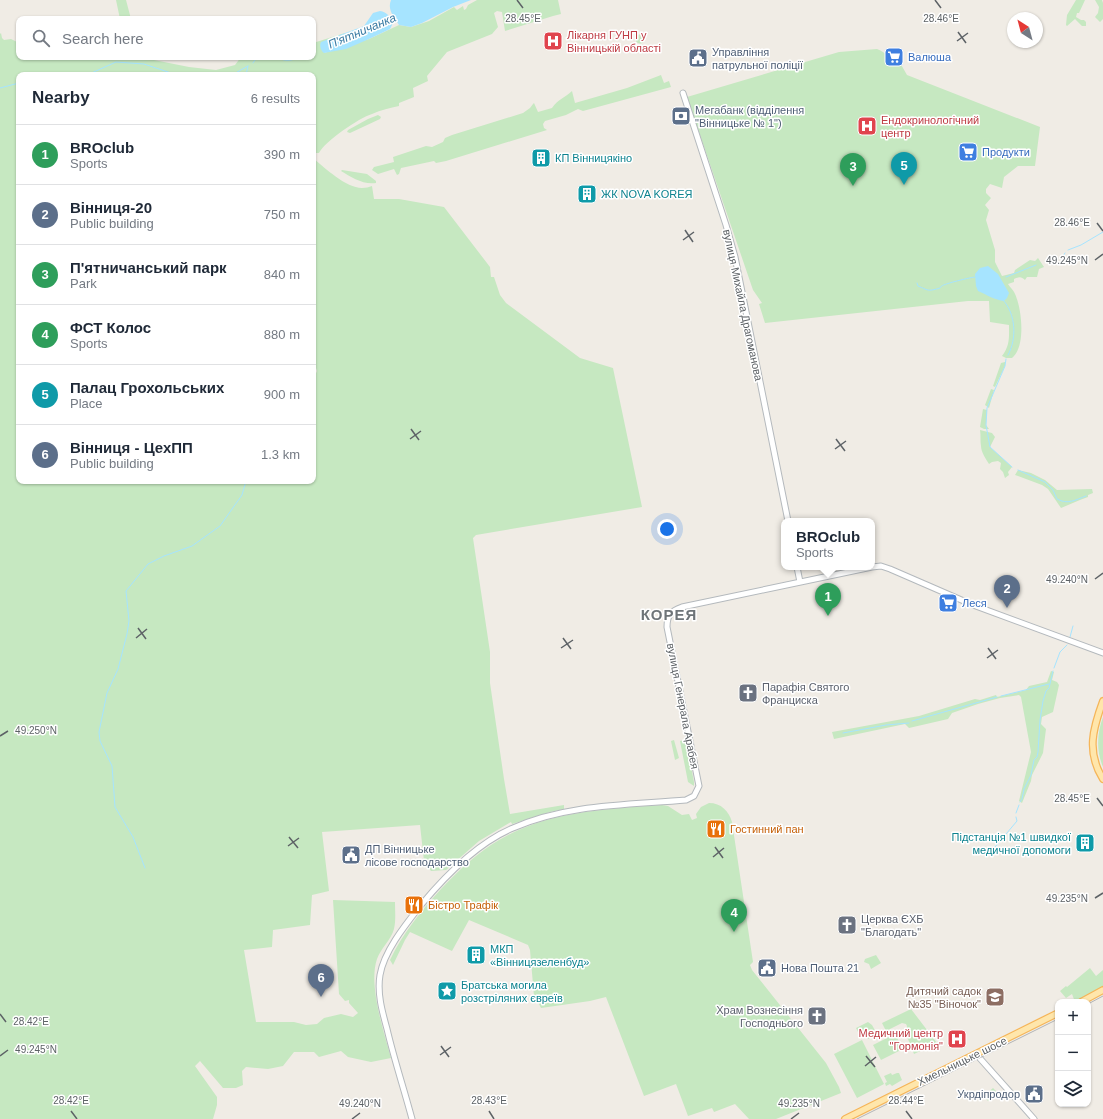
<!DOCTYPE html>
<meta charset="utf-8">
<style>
body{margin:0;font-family:Helvetica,sans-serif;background:#f6f6f7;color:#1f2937}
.controls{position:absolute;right:12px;bottom:12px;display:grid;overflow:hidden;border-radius:8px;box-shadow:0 1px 3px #0004}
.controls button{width:36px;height:36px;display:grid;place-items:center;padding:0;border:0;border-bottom:1px solid #e0e1e3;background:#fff;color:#1f2937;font:20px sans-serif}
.compass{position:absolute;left:1007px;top:12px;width:36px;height:36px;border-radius:50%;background:#fff;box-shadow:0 1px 3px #0004;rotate:324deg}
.you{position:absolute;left:667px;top:529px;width:14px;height:14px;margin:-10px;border:3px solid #fff;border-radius:50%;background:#1a73e8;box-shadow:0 0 0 6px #1a73e833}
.badge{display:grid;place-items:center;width:26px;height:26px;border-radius:50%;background:#ee2d37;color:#fff;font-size:13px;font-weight:700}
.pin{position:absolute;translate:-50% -33px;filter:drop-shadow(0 1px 2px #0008)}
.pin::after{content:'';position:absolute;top:21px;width:14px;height:12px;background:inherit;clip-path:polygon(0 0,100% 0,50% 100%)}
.popup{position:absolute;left:781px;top:518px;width:94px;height:52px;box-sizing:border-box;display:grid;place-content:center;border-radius:8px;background:#fff;filter:drop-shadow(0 1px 3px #0005);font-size:13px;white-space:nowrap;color:#747a83}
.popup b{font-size:15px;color:#1f2937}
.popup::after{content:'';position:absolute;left:50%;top:100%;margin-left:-8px;border:8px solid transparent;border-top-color:#fff}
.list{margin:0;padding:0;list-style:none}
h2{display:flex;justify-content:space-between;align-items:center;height:52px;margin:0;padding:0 16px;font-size:17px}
h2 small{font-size:13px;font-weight:400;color:#747a83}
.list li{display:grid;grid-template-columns:26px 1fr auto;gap:12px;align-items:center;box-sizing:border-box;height:60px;padding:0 16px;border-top:1px solid #e0e1e3}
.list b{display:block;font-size:15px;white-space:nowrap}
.list p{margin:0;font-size:13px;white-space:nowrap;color:#747a83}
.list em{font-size:13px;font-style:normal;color:#747a83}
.icon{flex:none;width:22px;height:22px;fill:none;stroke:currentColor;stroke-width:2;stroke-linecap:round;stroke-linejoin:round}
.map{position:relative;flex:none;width:1103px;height:1119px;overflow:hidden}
.search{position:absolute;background:#fff;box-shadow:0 1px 3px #0004;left:16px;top:16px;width:300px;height:44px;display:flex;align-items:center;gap:10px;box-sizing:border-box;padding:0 14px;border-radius:8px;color:#747a83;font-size:15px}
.panel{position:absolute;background:#fff;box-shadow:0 1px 3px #0004;left:16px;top:72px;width:300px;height:412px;border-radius:8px}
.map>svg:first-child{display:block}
.green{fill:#c6e8c1}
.water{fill:#a6e4ff}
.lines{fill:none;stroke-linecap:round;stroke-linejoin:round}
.stream{stroke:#a6e4ff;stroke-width:1}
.secondary-casing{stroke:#b4b9bd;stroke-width:7}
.primary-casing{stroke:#f5b559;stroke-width:8}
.secondary{stroke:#fff;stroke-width:5}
.primary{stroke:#ffe6ab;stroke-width:5.5}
.tram{stroke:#b4b5b6;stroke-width:1}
.ticks{fill:none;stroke:#5d6266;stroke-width:1.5}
.labels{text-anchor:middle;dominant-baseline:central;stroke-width:3;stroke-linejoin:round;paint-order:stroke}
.health-label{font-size:11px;fill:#be3a42;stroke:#fff;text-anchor:start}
.service-label{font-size:11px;fill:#4e5e75;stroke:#fff;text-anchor:start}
.shop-label{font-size:11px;fill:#366cbe;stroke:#fff;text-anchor:start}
.culture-label{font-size:11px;fill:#0d838f;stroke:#fff;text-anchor:start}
.street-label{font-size:11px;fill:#5d6266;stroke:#fff}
.worship-label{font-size:11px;fill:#5b616d;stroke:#fff;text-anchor:start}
.food-label{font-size:11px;fill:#c56008;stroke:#fff;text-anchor:start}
.education-label{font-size:11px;fill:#785e54;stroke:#fff;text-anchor:end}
.water-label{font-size:12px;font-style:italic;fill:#3a7ba3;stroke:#fff}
.district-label{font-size:15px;font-weight:bold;letter-spacing:1px;fill:#6e7478;stroke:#fff}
.ticks-label{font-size:10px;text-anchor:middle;fill:#5d6266;stroke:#fff;stroke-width:3;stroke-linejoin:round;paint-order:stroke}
</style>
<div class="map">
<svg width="1103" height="1119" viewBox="0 0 1103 1119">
<rect width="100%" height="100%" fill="#f0ece5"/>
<path class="green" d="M 116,0 L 126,0 L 131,19 L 120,19 Z
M 477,0 L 558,0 L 561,14 L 553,16 L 505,31 L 502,12 L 497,11 L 494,13 L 498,27 L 492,34 L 447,52 L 427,76 L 428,81 L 413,88 L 414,97 L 399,103 L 399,106 C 390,108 381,110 372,114 C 359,118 325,141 319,153 L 316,153 L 313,150 L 313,75 L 19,75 L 19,481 L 313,481 L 313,380 L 317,371 L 313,359 L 313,158 C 325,168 346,188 362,188 C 366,188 369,187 372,186 L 374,199 L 399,199 L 444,207 L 490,267 L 491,277 L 494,277 L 500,295 L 506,303 L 580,358 L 613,368 L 642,507 L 476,535 L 473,538 L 490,652 L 490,683 L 504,779 L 510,814 L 564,805 L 564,809 L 550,812 L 512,824 L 511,822 L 479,841 L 446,870 L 431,871 L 424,861 L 420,825 L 322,832 L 329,891 L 312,895 L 310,925 L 273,930 L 272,947 L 244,950 L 256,1022 L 294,1022 L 306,1025 L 317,1024 L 324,1018 L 341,1014 L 353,1017 L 358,1013 L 349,1003 L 349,1000 L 345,1001 L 339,994 L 333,900 L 395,902 C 395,910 396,921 394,929 C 391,940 381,948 377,959 C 368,985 384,1032 391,1058 L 371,1062 L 348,1057 L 341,1051 L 319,1057 L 314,1052 L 294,1052 L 283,1066 L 268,1069 L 246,1067 L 242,1071 L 243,1085 L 236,1088 L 223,1088 L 200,1061 L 195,1066 L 217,1097 L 217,1105 L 213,1119 L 0,1119 L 0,34 L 1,33 L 2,38 L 4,40 L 11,39 L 19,43 L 19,57 L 139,57 L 189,67 L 216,70 L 235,65 L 241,57 L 313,57 L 313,43 L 345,33 L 324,53 L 369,39 L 399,25 L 411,27 L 429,21 L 454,7 L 457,10 L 463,6 L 464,10 L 466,9 L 468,5 Z
M 1076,0 L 1085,0 L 1079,13 L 1077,13 L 1076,17 L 1081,20 L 1084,20 L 1086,22 L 1086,26 L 1082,26 L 1075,19 L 1067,26 L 1066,25 L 1067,15 Z
M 1095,0 L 1102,0 L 1103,3 L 1103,19 L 1100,22 L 1095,17 L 1098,13 L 1099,7 Z
M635.5 39a4.5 4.5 0 1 1 9 0a4.5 4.5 0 1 1-9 0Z
M 877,49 C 885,52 890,59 899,61 L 907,75 L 1040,127 L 1035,166 L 1018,166 L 1004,177 L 1002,188 L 990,184 L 986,189 L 986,193 L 991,198 L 985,205 L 989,210 L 986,220 L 995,250 L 995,262 L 1002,276 L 1014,273 L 1015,270 L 1030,260 L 1035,261 L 1038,258 L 1044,267 L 1039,269 L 1037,277 L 1027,277 L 1025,280 C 1021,276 1019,277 1014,279 L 1014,282 L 1008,284 C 1010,287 1014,291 1015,294 C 1022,309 1026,347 1012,358 L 1006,358 L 1002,356 C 1010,345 1009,338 1009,325 L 990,322 L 989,301 L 968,301 L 765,323 L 759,304 L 762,303 L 753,290 L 687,97 L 839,52 Z
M 661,75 L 664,83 L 669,81 L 671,87 L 583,111 L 578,109 L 566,115 L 545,121 L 543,124 L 544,128 L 547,130 L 446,161 L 436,163 L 434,161 L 401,168 L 399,174 L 397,175 L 394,169 L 378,174 L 372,170 L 374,167 L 394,162 L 393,157 L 426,146 L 432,147 L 443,142 L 445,138 L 452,135 L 523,113 L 530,108 L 533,104 L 534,103 L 538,112 L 552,108 C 558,99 565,98 572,91 L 575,103 L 627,88 Z
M 378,115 L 381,117 L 380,119 L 350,133 L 347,132 L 348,130 L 368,119 Z
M 342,170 L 367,174 L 376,181 L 376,183 C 363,185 351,177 341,171 Z
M 1005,362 L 1005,366 L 995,387 L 993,386 L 1001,363 Z
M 991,389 L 994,390 L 989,408 L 985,405 Z
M 983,409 L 987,410 L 986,425 L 989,429 L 984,429 L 980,427 Z
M 980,430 L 992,433 L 995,437 L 990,447 L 1012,467 L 1008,472 L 1009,475 L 1005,478 L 1003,472 L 1000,469 L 1001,463 L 998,461 L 992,462 L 989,464 C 986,459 981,452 981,446 C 980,441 981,436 980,430 Z
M 1018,470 L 1031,473 L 1045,480 L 1057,490 L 1092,489 L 1093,493 L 1088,495 L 1088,497 L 1080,500 L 1061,508 L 1048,489 L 1042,485 L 1015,475 Z
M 1051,671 L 1054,672 L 1052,680 L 1057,682 L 1059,685 L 1053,712 L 1042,717 L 1041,724 L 1046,729 L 1043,753 L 1032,775 L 1031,781 L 1022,803 L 1019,801 L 1031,752 L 1021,697 L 1019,695 L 1000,698 L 978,704 L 952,713 L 948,719 L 909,728 L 905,724 L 834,739 L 832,732 L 919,716 L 975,699 L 980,700 L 996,695 L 997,697 L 1026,690 L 1029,686 L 1047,682 Z
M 1103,717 L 1103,767 C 1096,751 1097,733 1103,717 Z
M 674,740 L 679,758 L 675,760 L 671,741 Z
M 686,740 L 694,782 L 694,786 L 688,782 L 680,741 Z
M 709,803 C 721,803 729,811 732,822 L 753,962 L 750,965 L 752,970 L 826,1063 L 839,1087 L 841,1093 L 776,1119 L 749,1119 L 735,1104 L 714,1112 L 712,1108 L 688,1116 L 676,1084 L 644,1096 L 606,997 L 590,1001 L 541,1008 L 538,1002 L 533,1003 L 534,996 L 530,950 L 528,945 L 469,920 L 452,951 L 410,932 L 405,940 L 393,965 L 390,960 C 403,933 421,911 441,889 C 459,870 477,853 499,840 C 548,811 607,809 662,805 L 668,806 L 682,815 L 689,814 L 692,820 L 697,818 L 696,814 L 701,807 Z
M 876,955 L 881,963 L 871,969 L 869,964 L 864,962 L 865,959 Z
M 1090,968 L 1096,976 L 1103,970 L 1103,986 L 1096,991 L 1075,1002 L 1072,994 L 1066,998 L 1060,991 L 1066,986 L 1067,987 Z
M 911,1009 L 937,1043 L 914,1054 L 906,1034 L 907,1026 L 906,1024 L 902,1023 L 886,1031 L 882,1023 Z
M 868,1022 L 872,1025 L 877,1034 L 868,1039 L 866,1036 L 861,1038 L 856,1028 Z
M 895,1034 L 903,1049 L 881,1060 L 873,1045 Z
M 862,1040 L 884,1084 L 857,1098 L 834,1054 Z
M 891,1073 L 892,1075 L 897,1073 L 899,1073 L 902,1080 L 892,1086 L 890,1084 L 886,1086 L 885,1083 L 887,1082 L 884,1076 Z
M 993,1088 L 998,1093 L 988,1101 L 984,1096 Z"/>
<path class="water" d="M 391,0 L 471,0 L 453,7 L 422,23 L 411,27 L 399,25 C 394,17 387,10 391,0 Z
M 380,11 C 387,12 391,17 393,23 L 390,29 L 369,39 L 346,49 L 324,53 C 321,51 319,46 321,42 L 364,26 L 373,13 Z
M 988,266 L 998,274 L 1009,293 L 1007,298 L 1004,301 C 995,300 987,295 978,291 L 976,286 L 975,274 L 980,268 Z"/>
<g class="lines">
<path class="stream" d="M 277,57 C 285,62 291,61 300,57
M 253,63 L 257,57
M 87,75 L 116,62 L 144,64 L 177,75
M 232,75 L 248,66
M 246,75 L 248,66
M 0,88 L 19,83
M 1068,250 L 1081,245 L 1103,232
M 1061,259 L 1065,253
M 1006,277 L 1036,265
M 917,283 L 918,286 C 928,290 927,292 940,288 C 940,288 941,286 942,286 C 943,284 972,277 975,277
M 1003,300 C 1016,314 1017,339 1008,355
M 1006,359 L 1005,366 L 987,408 L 986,425 L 990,447 L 1012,467
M 1018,470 L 1045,482 L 1053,490 L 1057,499 C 1068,505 1075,500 1086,496
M 1070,637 L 1073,626
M 1054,668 L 1060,652 L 1067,645
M 1001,696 L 1049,684
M 912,721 L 997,697
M 843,733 L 886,725 L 909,723
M 1020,802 L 1022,799 L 1024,789 L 1031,775 L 1034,760 L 1037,757 L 1038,752 L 1040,720 L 1043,701 L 1046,691 L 1049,688 L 1053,671
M 1016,813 L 1019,805
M 990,853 L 1017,821 L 1016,817
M 145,868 L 133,837 L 115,807 L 112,766 L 100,741 L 99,732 L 107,693 L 118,669 L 127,634 L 129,621 L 126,591 L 148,564 L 164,556 L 192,546 L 220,526 L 242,495 L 246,481"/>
<defs>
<path id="secondary" d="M 683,93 L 726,225 L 735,257 L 788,521
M 797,567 L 800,582
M 872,567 L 881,566 L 890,569 L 973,605 L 1103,653
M 976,1054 L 1034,1119
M 412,1119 C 404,1089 394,1059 387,1029 C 382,1011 377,993 380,975 C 384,951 406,924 421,905 C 446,875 477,843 513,828 C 567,804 629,805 686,800 L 694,796 L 699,786 L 667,627 C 667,615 671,611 682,607 L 872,567"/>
<path id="primary" d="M 1103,701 C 1093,728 1086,752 1103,779
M 1081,1002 L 1103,990
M 845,1119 L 1058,1013"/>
</defs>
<use href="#secondary" class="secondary-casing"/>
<use href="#primary" class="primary-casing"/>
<use href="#secondary" class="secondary"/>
<use href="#primary" class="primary"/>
<path class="tram" d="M 1088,1004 L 1103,996
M 857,1119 L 1058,1019"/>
</g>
<path class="ticks" d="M 517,0 L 523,8M 935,0 L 941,8M 958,32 L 966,43M 957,41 L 968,33M 1097,223 L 1103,231M 685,230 L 693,242M 683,240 L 694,232M 1095,260 L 1103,254M 411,429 L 419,440M 410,439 L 421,431M 836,439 L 845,451M 835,449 L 846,441M 1095,579 L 1103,573M 138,628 L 146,639M 136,638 L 147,629M 563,638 L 571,649M 561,648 L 573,640M 988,648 L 996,659M 987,658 L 998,650M 0,736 L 8,731M 1097,798 L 1103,806M 289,837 L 298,848M 288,846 L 299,838M 715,847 L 723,858M 713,857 L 724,848M 1095,898 L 1103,893M 0,1014 L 6,1022M 441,1046 L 449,1057M 440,1055 L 451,1047M 0,1056 L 8,1050M 866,1056 L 875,1067M 865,1066 L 876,1057M 71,1111 L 77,1119M 489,1111 L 494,1119M 906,1111 L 912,1119M 352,1119 L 360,1113M 791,1119 L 799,1113"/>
<defs>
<symbol id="hospital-square" viewBox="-11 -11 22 22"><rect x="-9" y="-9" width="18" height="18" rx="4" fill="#e0444e" stroke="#fff"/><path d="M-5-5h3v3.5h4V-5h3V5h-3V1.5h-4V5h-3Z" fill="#fff"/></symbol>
<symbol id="supermarket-square" viewBox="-11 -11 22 22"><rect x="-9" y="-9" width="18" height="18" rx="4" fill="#3f7fe0" stroke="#fff"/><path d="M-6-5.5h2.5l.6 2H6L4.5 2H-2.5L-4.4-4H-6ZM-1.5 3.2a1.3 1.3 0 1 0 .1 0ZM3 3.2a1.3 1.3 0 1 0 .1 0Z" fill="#fff"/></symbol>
<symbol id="civic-square" viewBox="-11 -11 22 22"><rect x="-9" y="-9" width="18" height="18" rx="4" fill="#5c6f8a" stroke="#fff"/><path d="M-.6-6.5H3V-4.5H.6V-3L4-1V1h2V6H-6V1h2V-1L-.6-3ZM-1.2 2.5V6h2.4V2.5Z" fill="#fff"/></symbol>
<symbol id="bank-square" viewBox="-11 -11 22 22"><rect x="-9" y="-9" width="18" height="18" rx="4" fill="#5c6f8a" stroke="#fff"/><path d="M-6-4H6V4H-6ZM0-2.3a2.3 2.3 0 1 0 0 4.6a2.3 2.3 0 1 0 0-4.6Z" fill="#fff"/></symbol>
<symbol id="building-square" viewBox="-11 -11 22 22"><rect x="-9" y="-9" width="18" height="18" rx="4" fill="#0f9aa8" stroke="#fff"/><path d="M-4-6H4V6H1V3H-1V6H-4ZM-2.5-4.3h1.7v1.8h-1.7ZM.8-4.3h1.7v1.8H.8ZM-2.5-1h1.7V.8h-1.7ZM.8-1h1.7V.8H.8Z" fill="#fff"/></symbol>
<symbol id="church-square" viewBox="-11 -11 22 22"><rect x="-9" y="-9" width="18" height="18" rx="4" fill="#6b7280" stroke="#fff"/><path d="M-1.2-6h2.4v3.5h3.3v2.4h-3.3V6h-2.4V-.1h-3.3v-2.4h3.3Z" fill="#fff"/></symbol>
<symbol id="restaurant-square" viewBox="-11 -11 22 22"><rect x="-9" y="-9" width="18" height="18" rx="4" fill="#e8710a" stroke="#fff"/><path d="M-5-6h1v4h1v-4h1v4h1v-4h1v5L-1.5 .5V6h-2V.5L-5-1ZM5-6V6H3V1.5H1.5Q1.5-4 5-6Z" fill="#fff"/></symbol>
<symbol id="sight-square" viewBox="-11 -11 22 22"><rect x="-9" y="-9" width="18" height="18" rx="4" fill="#0f9aa8" stroke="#fff"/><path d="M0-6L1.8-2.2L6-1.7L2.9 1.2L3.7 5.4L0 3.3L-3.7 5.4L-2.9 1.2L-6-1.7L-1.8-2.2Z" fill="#fff"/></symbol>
<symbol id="school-square" viewBox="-11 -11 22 22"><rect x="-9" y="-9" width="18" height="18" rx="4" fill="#8d6e63" stroke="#fff"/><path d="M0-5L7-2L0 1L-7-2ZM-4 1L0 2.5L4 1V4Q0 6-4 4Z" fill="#fff"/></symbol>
</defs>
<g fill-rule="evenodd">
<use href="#hospital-square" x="542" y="30" width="22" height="22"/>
<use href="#supermarket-square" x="883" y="46" width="22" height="22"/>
<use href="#civic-square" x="687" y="47" width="22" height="22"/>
<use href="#bank-square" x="670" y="105" width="22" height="22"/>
<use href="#hospital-square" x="856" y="115" width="22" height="22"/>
<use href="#supermarket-square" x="957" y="141" width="22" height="22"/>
<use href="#building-square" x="530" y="147" width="22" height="22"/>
<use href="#building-square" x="576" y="183" width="22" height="22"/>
<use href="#supermarket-square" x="937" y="592" width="22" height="22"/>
<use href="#church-square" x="737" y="682" width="22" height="22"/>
<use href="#restaurant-square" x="705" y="818" width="22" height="22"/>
<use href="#building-square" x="1074" y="832" width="22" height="22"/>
<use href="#civic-square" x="340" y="844" width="22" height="22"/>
<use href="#restaurant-square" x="403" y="894" width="22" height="22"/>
<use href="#church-square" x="836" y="914" width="22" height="22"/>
<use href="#building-square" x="465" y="944" width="22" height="22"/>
<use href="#civic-square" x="756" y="957" width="22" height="22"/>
<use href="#sight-square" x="436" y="980" width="22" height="22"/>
<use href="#school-square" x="984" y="986" width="22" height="22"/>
<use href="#church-square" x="806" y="1005" width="22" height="22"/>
<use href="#hospital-square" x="946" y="1028" width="22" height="22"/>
<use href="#civic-square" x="1023" y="1083" width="22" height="22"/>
</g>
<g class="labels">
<g class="health-label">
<text x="567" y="35">Лікарня ГУНП у<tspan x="567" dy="13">Вінницькій області</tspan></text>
<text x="881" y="120">Ендокринологічний<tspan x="881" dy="13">центр</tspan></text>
<text x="943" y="1033" text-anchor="end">Медичний центр<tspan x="943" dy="13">"Гормонія"</tspan></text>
</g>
<g class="service-label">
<text x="712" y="52">Управління<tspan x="712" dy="13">патрульної поліції</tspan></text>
<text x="695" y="110">Мегабанк (відділення<tspan x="695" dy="13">"Вінницьке № 1")</tspan></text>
<text x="365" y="849">ДП Вінницьке<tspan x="365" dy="13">лісове господарство</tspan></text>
<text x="781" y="968">Нова Пошта 21</text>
<text x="1020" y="1094" text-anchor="end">Укрдіпродор</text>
</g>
<g class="shop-label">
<text x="908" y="57">Валюша</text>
<text x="982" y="152">Продукти</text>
<text x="962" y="603">Леся</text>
</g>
<g class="culture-label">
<text x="555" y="158">КП Вінницякіно</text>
<text x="601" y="194">ЖК NOVA KOREЯ</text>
<text x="1071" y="837" text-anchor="end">Підстанція №1 швидкої<tspan x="1071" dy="13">медичної допомоги</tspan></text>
<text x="490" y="949">МКП<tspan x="490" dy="13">«Вінницязеленбуд»</tspan></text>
<text x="461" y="985">Братська могила<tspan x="461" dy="13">розстріляних євреїв</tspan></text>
</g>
<g class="street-label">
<text transform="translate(743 305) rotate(78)">вулиця Михайла Драгоманова</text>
<text transform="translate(683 706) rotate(79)">вулиця Генерала Арабея</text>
<text transform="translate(962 1061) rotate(-26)">Хмельницьке шосе</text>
</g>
<g class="worship-label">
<text x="762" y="687">Парафія Святого<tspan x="762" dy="13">Франциска</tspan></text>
<text x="861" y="919">Церква ЄХБ<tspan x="861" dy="13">"Благодать"</tspan></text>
<text x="803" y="1010" text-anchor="end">Храм Вознесіння<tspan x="803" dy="13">Господнього</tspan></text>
</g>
<g class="food-label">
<text x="730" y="829">Гостинний пан</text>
<text x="428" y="905">Бістро Трафік</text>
</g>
<g class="education-label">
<text x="981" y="991">Дитячий садок<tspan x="981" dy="13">№35 "Віночок"</tspan></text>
</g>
<g class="water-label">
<text transform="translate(362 31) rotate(-23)">П'ятничанка</text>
</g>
<g class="district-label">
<text x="669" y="614">КОРЕЯ</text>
</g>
</g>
<g class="ticks-label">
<text x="523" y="22">28.45°E</text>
<text x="941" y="22">28.46°E</text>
<text x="1072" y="226">28.46°E</text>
<text x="1067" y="264">49.245°N</text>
<text x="1067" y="583">49.240°N</text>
<text x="36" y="734">49.250°N</text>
<text x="1072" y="802">28.45°E</text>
<text x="1067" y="902">49.235°N</text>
<text x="31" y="1025">28.42°E</text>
<text x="36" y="1053">49.245°N</text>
<text x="71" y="1104">28.42°E</text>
<text x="489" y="1104">28.43°E</text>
<text x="906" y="1104">28.44°E</text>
<text x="360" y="1107">49.240°N</text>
<text x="799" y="1107">49.235°N</text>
</g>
</svg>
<div class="controls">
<button>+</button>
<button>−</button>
<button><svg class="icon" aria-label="layers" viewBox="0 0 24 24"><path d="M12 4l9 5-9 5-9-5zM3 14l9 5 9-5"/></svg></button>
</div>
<svg class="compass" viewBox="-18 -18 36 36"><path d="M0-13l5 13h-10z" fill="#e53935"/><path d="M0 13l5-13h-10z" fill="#747a83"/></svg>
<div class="you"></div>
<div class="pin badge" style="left:828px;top:616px;background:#2e9e5b">1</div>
<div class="popup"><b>BROclub</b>Sports</div>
<div class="pin badge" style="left:1007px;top:608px;background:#5c6f8a">2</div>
<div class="pin badge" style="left:853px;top:186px;background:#2e9e5b">3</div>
<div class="pin badge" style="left:734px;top:932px;background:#2e9e5b">4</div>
<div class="pin badge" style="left:904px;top:185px;background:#0f9aa8">5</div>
<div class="pin badge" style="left:321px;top:997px;background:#5c6f8a">6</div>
<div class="search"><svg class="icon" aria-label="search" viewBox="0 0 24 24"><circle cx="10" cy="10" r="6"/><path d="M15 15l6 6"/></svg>Search here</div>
<section class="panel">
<h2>Nearby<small>6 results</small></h2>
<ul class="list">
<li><span class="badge" style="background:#2e9e5b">1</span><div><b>BROclub</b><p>Sports</p></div><em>390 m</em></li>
<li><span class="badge" style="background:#5c6f8a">2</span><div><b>Вінниця-20</b><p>Public building</p></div><em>750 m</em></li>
<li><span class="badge" style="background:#2e9e5b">3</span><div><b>П'ятничанський парк</b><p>Park</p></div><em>840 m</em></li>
<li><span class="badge" style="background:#2e9e5b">4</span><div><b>ФСТ Колос</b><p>Sports</p></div><em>880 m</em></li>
<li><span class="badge" style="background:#0f9aa8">5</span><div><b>Палац Грохольських</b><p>Place</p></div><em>900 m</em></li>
<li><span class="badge" style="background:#5c6f8a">6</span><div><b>Вінниця - ЦехПП</b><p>Public building</p></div><em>1.3 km</em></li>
</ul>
</section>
</div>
